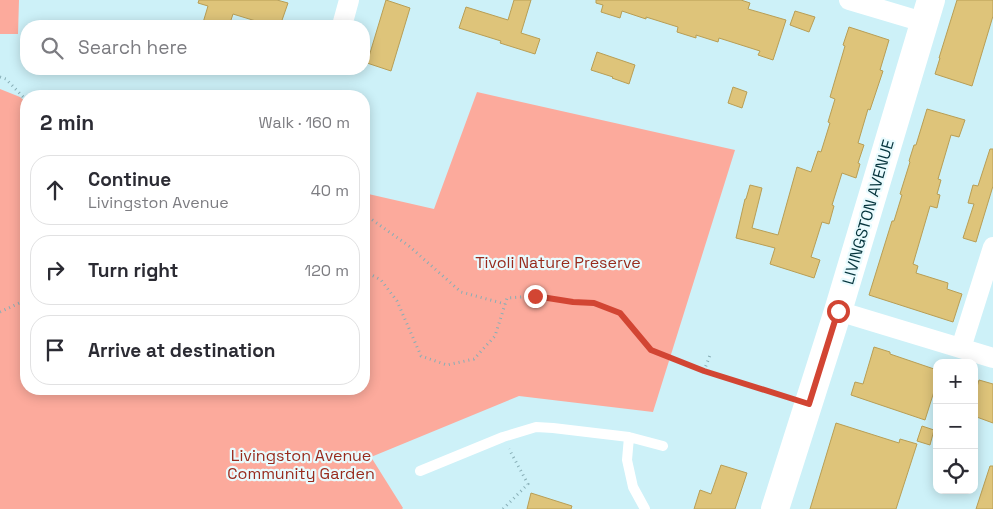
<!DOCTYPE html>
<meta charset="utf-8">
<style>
body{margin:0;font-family:"Space Grotesk",sans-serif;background:#f2f2f3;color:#2b2b33}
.controls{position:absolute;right:15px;bottom:15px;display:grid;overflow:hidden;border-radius:10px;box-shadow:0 2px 12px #0003}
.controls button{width:45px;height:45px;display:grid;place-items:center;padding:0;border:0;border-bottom:1px solid #e1e1e2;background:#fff;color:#2b2b33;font:25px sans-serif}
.stop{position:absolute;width:15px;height:15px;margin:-11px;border:4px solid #d24533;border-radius:50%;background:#fff}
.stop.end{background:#d24533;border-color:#fff;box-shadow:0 1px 5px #0008}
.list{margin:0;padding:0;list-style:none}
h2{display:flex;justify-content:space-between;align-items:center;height:65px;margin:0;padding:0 20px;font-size:21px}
h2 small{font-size:16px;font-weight:400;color:#7c7c81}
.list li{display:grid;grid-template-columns:32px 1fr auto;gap:15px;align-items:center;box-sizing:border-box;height:70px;margin:0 10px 10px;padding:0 10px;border:1px solid #e1e1e2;border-radius:20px}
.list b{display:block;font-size:19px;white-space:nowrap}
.list p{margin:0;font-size:16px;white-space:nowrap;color:#7c7c81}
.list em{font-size:16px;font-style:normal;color:#7c7c81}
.icon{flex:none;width:28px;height:28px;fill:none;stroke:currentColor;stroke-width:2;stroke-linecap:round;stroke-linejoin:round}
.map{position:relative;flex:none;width:993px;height:509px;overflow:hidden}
.search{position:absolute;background:#fff;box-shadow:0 2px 12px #0003;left:20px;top:20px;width:350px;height:55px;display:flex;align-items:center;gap:12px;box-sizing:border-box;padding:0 18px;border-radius:20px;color:#7c7c81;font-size:19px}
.panel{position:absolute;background:#fff;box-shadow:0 2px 12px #0003;left:20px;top:90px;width:350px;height:305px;border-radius:20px}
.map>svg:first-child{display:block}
.green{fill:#fcaa9c}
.building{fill:#dec47a;stroke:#b89e55}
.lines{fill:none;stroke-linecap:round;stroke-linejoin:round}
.path{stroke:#87aeb6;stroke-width:3;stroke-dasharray:1 4;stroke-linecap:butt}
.lane{stroke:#fff;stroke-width:10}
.street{stroke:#fff;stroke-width:20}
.secondary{stroke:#fff;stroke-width:28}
.route{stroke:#d24533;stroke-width:6}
.labels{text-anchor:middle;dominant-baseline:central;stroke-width:4.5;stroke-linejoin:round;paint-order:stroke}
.street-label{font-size:16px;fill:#05343c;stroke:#e9fbfe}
.park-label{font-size:16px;fill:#982b1d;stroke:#e9fbfe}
</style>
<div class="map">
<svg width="993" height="509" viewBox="0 0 993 509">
<rect width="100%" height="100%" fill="#cdf1f8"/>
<path class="green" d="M 0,0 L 19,0 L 18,34 L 0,34 Z
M 0,89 L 20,97 L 26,102 L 26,389 L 364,389 L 364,193 L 434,209 L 477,92 L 735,150 L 653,412 L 519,396 L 371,457 L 403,508 L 402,509 L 0,509 Z"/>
<path class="building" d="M 199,0 L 277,0 L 288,3 L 280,26 L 272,26 L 233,14 L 229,26 L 202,26 L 208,6 L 198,3 Z
M 386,0 L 410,8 L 391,71 L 367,63 Z
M 514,0 L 531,0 L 521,33 L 540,39 L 535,54 L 500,43 L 501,41 L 459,28 L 466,7 L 508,20 Z
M 596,0 L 741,0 L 750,3 L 748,9 L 786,20 L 773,60 L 758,55 L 760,51 L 719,38 L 718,42 L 696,35 L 696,38 L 677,32 L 678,27 L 646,17 L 646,19 L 622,11 L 620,18 L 601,12 L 603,5 L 596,3 Z
M 957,0 L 993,0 L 993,16 L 972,86 L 935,74 L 940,58 L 939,58 Z
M 795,11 L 815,17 L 809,32 L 790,25 Z
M 849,27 L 889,40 L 880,70 L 883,71 L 870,110 L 868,109 L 858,143 L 864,145 L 858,163 L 860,164 L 856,178 L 842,173 L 832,205 L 834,206 L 829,224 L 822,222 L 811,257 L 820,260 L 814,278 L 770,264 L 775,248 L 736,238 L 745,199 L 746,199 L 750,185 L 762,188 L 752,228 L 778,235 L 797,167 L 811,172 L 818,151 L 821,152 L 830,123 L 828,122 L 835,99 L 830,97 L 845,46 L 843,45 Z
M 597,52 L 635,65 L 629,84 L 612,78 L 613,77 L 591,70 Z
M 733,87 L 747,92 L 742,108 L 728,103 Z
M 927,109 L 965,120 L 959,137 L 951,135 L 938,179 L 941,180 L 937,194 L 940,195 L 937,208 L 930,206 L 913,264 L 918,266 L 916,273 L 948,283 L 947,289 L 962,294 L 953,322 L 869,295 L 892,221 L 894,221 L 902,195 L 900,194 L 910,162 L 909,161 L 914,145 L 916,145 Z
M 990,149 L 993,149 L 993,186 L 976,242 L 963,238 L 974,204 L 968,203 L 973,185 L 978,186 Z
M 874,347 L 890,352 L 890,354 L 937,370 L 937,382 L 925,420 L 851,395 L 855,382 L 863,384 Z
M 979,380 L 993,384 L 993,423 L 974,416 L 974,397 Z
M 836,423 L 899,443 L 900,439 L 917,444 L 896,509 L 810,509 Z
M 922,426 L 934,430 L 930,445 L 917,441 Z
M 721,465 L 747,473 L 735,509 L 694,509 L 700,490 L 711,494 Z
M 990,466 L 993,466 L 993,509 L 976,509 Z
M 531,493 L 572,506 L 571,509 L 527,509 Z"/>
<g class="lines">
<path class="path" d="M 0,77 L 6,79 L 26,100
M 364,214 L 409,246 L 461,292 L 505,304
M 364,271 L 381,280 L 397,301 L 421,356 L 447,365 L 474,359 L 495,336 L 507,298 L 535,296 L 573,302 L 594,303 L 620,313 L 651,350 L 704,371 L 789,398
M 0,312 L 26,300
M 704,371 L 710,355
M 503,509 L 528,484 L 509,449"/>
<path class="lane" d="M 629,437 L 627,460 L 633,487 L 645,509
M 420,471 L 503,437 L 536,427 L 553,428 L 629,437 L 663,446"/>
<path class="street" d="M 849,0 L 923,22
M 343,22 L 349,0
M 838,311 L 993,358
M 961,348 L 993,247"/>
<path class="secondary" d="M 775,509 L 838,311 L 931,0"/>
</g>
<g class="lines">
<path class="route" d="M 535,296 L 573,302 L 594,303 L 620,313 L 651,350 L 704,371 L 809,404 L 838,311"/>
</g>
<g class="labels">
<g class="street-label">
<text transform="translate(868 212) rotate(-74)">LIVINGSTON AVENUE</text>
</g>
<g class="park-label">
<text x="558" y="262">Tivoli Nature Preserve</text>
<text x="301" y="455">Livingston Avenue<tspan x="301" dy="18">Community Garden</tspan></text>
</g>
</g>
</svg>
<div class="controls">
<button>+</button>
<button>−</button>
<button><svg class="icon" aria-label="locate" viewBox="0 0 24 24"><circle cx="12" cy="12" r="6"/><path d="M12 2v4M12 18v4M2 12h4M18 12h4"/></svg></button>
</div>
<div class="stop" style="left:838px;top:311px"></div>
<div class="stop end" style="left:535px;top:296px"></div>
<div class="search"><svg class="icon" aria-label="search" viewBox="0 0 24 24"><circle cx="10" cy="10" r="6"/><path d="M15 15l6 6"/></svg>Search here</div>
<section class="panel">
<h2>2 min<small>Walk · 160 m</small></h2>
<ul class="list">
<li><svg class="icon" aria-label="ahead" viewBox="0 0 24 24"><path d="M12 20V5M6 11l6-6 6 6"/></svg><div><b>Continue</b><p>Livingston Avenue</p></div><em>40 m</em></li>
<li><svg class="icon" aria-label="right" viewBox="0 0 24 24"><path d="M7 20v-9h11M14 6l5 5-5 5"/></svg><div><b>Turn right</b></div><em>120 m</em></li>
<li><svg class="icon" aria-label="arrive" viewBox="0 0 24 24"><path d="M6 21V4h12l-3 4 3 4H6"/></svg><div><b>Arrive at destination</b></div></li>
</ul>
</section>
</div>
